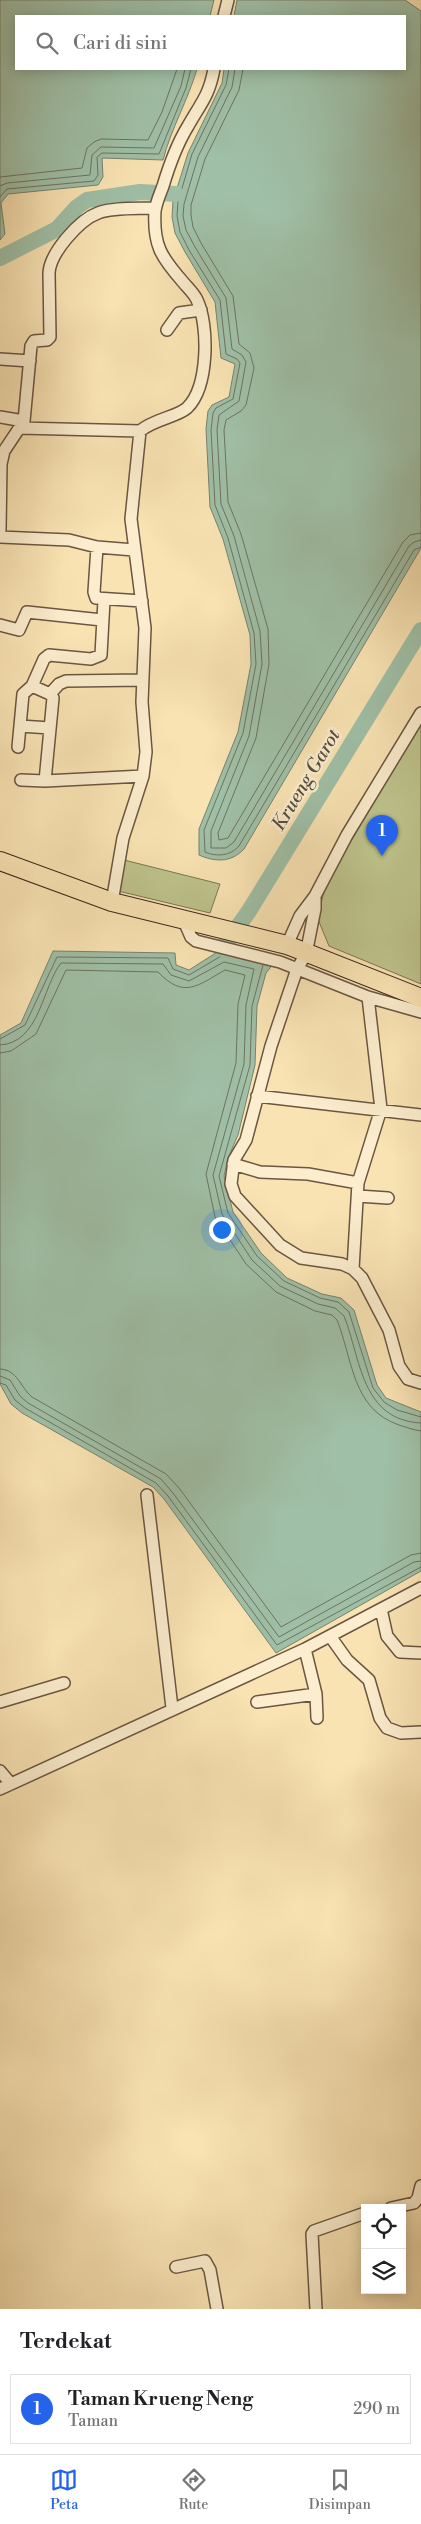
<!DOCTYPE html>
<html lang="id">
<style>
body{margin:0;font-family:"Libre Bodoni",serif;background:#f6f6f6;color:#202124}
.controls{position:absolute;right:15px;bottom:15px;display:grid;overflow:hidden;border-radius:0px;box-shadow:0 2px 12px #0003}
.controls button{width:45px;height:45px;display:grid;place-items:center;padding:0;border:0;border-bottom:1px solid #e0e0e0;background:#fff;color:#202124;font:25px sans-serif}
.you{position:absolute;left:221px;top:1229px;width:18px;height:18px;margin:-12px;border:4px solid #fff;border-radius:50%;background:#1a73e8;box-shadow:0 0 0 8px #1a73e833}
.badge{display:grid;place-items:center;width:32px;height:32px;border-radius:50%;background:#2563eb;color:#fff;font-size:16px;font-weight:700}
.pin{position:absolute;translate:-50% -41px;filter:drop-shadow(0 1px 2px #0008)}
.pin::after{content:'';position:absolute;top:26px;width:18px;height:15px;background:inherit;clip-path:polygon(0 0,100% 0,50% 100%)}
.list{margin:0;padding:0;list-style:none}
h2{display:flex;justify-content:space-between;align-items:center;height:65px;margin:0;padding:0 20px;font-size:21px}
h2 small{font-size:16px;font-weight:400;color:#757577}
.list li{display:grid;grid-template-columns:32px 1fr auto;gap:15px;align-items:center;box-sizing:border-box;height:70px;margin:0 10px 10px;padding:0 10px;border:1px solid #e0e0e0;border-radius:0px}
.list b{display:block;font-size:19px;white-space:nowrap}
.list p{margin:0;font-size:16px;white-space:nowrap;color:#757577}
.list em{font-size:16px;font-style:normal;color:#757577}
.icon{flex:none;width:28px;height:28px;fill:none;stroke:currentColor;stroke-width:2;stroke-linecap:round;stroke-linejoin:round}
.map{position:relative;flex:none;width:421px;height:2309px;overflow:hidden}
.search{position:absolute;background:#fff;box-shadow:0 2px 12px #0003;left:15px;right:15px;top:15px;height:55px;display:flex;align-items:center;gap:12px;box-sizing:border-box;padding:0 18px;border-radius:0px;color:#757577;font-size:19px}
.sheet{height:145px;background:#fff}
nav{display:flex;justify-content:space-around;align-items:center;box-sizing:border-box;height:70px;border-top:1px solid #e0e0e0;background:#fff;font-size:14px;color:#757577}
nav a{display:grid;justify-items:center;gap:2px}
nav .on{color:#2563eb}
.map>svg:first-child{display:block}
.green{fill:#bec38c;stroke:#7c7554}
.water{fill:#9fbfa6;stroke:#77826f}
.lines{fill:none;stroke-linecap:round;stroke-linejoin:round}
.shore{stroke:#6d7362;stroke-width:1}
.river{stroke:#9fbfa6;stroke-width:16}
.minor-casing{stroke:#6a5642;stroke-width:14}
.highway-casing{stroke:#3b271d;stroke-width:20}
.minor{stroke:#fbedce;stroke-width:11}
.highway{stroke:#f9e3b3;stroke-width:18}
.labels{text-anchor:middle;dominant-baseline:central;stroke-width:5;stroke-linejoin:round;paint-order:stroke}
.water-label{font-size:19px;font-style:italic;fill:#544d3f;stroke:#fbedce}
</style>
<div class="map">
<svg width="421" height="2309" viewBox="0 0 421 2309">
<rect width="100%" height="100%" fill="#f9e3b3"/>
<filter id="stains"><feTurbulence type="fractalNoise" baseFrequency=".004" numOctaves="4"/><feColorMatrix values="0 0 0 0 .2 0 0 0 0 .09 0 0 0 0 .02 0 0 0 .5 -.17"/></filter>
<radialGradient id="worn" r=".72"><stop offset=".6" stop-color="#630" stop-opacity="0"/><stop offset="1" stop-color="#630" stop-opacity=".3"/></radialGradient>
<path class="green" d="M 421,722 L 421,984 L 329,946 L 317,917 L 327,882 Z
M 124,860 L 220,884 L 210,913 L 118,891 Z"/>
<path class="water" d="M 0,0 L 214,0 L 210,16 L 16,16 L 16,69 L 197,69 C 188,100 171,129 163,160 L 102,158 L 103,177 L 98,185 L 8,194 L 1,203 L 5,234 L 0,240 Z
M 237,0 L 405,0 L 421,11 L 421,548 L 244,849 C 231,863 215,862 199,855 L 199,829 L 238,732 L 251,664 L 250,635 L 223,539 L 210,507 L 206,429 L 208,411 L 212,405 L 229,397 L 235,364 L 221,358 L 215,302 L 185,252 L 175,233 L 172,217 L 173,201 L 188,153 L 222,83 L 224,69 L 405,69 L 405,16 L 234,16 Z
M 222,949 L 275,962 L 266,973 L 257,1006 L 255,1065 L 238,1135 L 228,1158 L 224,1176 L 233,1212 L 261,1253 L 287,1278 L 322,1294 L 341,1298 L 354,1310 L 377,1385 L 386,1398 L 421,1412 L 421,1571 L 276,1653 L 164,1499 L 153,1487 L 22,1413 L 11,1404 L 0,1384 L 0,1035 L 21,1023 L 53,951 L 175,953 L 176,965 L 189,970 Z"/>
<g class="lines">
<path class="shore" d="M 229,69 L 226,85 L 192,154 L 178,202 L 177,216 L 180,232 L 189,250 L 220,300 L 226,354 L 237,359 L 240,363 L 233,399 L 216,408 L 213,413 L 211,430 L 215,505 L 228,538 L 254,633 L 256,664 L 243,733 L 204,830 L 205,852 C 217,857 230,856 239,846 L 414,550 L 421,547
M 235,69 L 232,87 L 198,157 L 184,204 L 183,216 L 186,230 L 195,247 L 226,298 L 232,349 L 242,355 L 246,362 L 239,401 L 219,415 L 217,430 L 221,504 L 234,536 L 260,631 L 262,664 L 249,736 L 211,831 L 211,848 L 226,848 L 234,842 L 409,546 L 414,542 L 421,540
M 243,69 L 239,90 L 205,159 L 191,205 L 191,215 L 193,227 L 201,243 L 233,296 L 239,344 L 250,353 L 254,368 L 246,405 L 241,411 L 226,420 L 224,430 L 228,502 L 241,534 L 268,629 L 269,664 L 256,738 L 218,833 L 219,840 L 228,838 L 403,542 L 410,535 L 421,533
M 0,177 L 82,168 L 87,148 L 94,142 L 101,139 L 148,140 L 162,112 L 177,69
M 0,186 L 7,183 L 90,175 L 92,155 L 101,147 L 154,148 L 181,86 L 185,69
M 0,197 L 7,189 L 94,181 L 98,175 L 97,157 L 102,153 L 159,154 L 186,88 L 191,69
M 263,965 L 252,1006 L 250,1065 L 219,1176 L 228,1213 L 257,1256 L 284,1281 L 320,1298 L 338,1302 L 349,1312 L 373,1388 L 384,1402 L 397,1410 L 421,1417
M 0,1039 L 25,1025 L 57,957 L 168,958 L 173,969 L 189,975 L 223,955
M 0,1045 C 40,1043 42,987 61,963 L 163,964 L 171,975 L 189,981 L 224,962 L 254,969 L 246,1005 L 244,1064 L 213,1175 L 222,1214 L 252,1260 L 280,1286 L 318,1304 L 335,1308 L 344,1316 C 361,1359 361,1420 421,1423
M 0,1053 L 11,1051 L 36,1034 L 66,970 L 158,972 C 184,999 197,986 225,970 L 245,975 L 238,1004 L 236,1063 L 206,1174 L 215,1217 L 246,1264 L 276,1292 L 315,1311 L 332,1315 L 337,1320 C 353,1360 352,1409 399,1425 C 406,1427 413,1430 421,1431
M 0,1369 C 18,1370 20,1387 32,1397 L 166,1474 L 179,1488 L 281,1627 L 411,1555 L 421,1553
M 0,1376 L 10,1380 L 20,1396 L 28,1403 L 161,1479 L 173,1493 L 279,1637 L 414,1562 L 421,1561
M 0,1383 L 6,1385 L 15,1400 L 25,1408 L 156,1483 L 168,1496 L 277,1645 L 421,1567"/>
<path class="river" d="M 0,258 L 57,229 L 77,207 L 87,200 L 140,192 L 176,194
M 222,949 L 249,911 L 421,630"/>
<defs>
<path id="minor" d="M 224,16 L 228,0
M 167,330 L 179,313 L 201,310
M 0,359 L 30,361
M 0,417 L 24,421
M 20,428 L 140,431
M 0,530 L 1,464 L 4,451 L 24,421 L 31,346 L 34,341 L 47,340 L 50,337 L 49,273 C 50,253 79,220 98,213 C 114,207 138,209 155,208
M 0,537 L 69,540 L 97,547 L 134,550
M 97,547 L 94,592 L 96,598 L 142,601
M 0,625 L 19,630 L 27,612 L 102,620
M 32,686 L 50,694 L 53,698 L 45,781
M 50,694 L 59,684 L 66,681 L 143,680
M 20,726 L 50,728
M 18,747 L 23,694 L 32,686 L 44,659 L 49,655 L 91,659 L 101,655 L 104,600
M 21,780 L 45,781 L 143,776
M 315,896 L 315,909 L 306,954 L 297,969 L 271,1046 L 246,1140 L 234,1160 L 231,1184 L 235,1196 L 280,1245 L 301,1258 L 342,1264 L 353,1269 L 362,1278 L 389,1330 L 399,1366 L 408,1379 L 421,1383
M 112,902 L 123,838 L 143,776 L 146,752 L 142,702 L 145,628 L 131,519 L 140,431 C 154,419 177,417 187,408 C 209,387 209,325 197,300 C 194,293 187,287 183,282 C 161,257 153,245 155,211 C 156,203 160,194 163,186 C 169,166 177,144 188,126 C 201,103 209,96 214,69
M 184,921 L 191,937 L 196,941 L 280,962 L 368,997 L 421,1012
M 287,945 L 300,916 L 315,896 L 347,835 L 421,713
M 257,1096 L 421,1115
M 233,1164 L 260,1172 L 308,1174 L 358,1183
M 358,1196 L 388,1198
M 353,1269 L 358,1183 L 381,1109 L 368,997
M 147,1495 L 172,1708
M 381,1609 L 387,1636 L 400,1652 L 421,1653
M 330,1636 L 347,1660 L 369,1680 L 380,1718 L 387,1728 L 401,1733 L 421,1732
M 305,1649 L 316,1694 L 317,1718
M 0,1702 L 64,1683
M 257,1702 L 316,1694
M 0,1771 L 11,1784
M 0,1789 L 305,1649 L 421,1588
M 391,2208 L 414,2203 L 418,2198 L 421,2186
M 176,2267 L 205,2261 L 210,2270 L 217,2309
M 316,2309 L 312,2234 L 314,2231 L 365,2213"/>
<path id="highway" d="M 0,861 L 112,902 L 287,945 L 421,998"/>
</defs>
<use href="#minor" class="minor-casing"/>
<use href="#highway" class="highway-casing"/>
<use href="#minor" class="minor"/>
<use href="#highway" class="highway"/>
</g>
<g class="labels">
<g class="water-label">
<text transform="translate(306 780) rotate(-59)">Krueng Garot</text>
</g>
</g>
<rect width="100%" height="100%" filter="url(#stains)"/>
<rect width="100%" height="100%" fill="url(#worn)"/>
</svg>
<div class="controls">
<button><svg class="icon" aria-label="locate" viewBox="0 0 24 24"><circle cx="12" cy="12" r="6"/><path d="M12 2v4M12 18v4M2 12h4M18 12h4"/></svg></button>
<button><svg class="icon" aria-label="layers" viewBox="0 0 24 24"><path d="M12 4l9 5-9 5-9-5zM3 14l9 5 9-5"/></svg></button>
</div>
<div class="you"></div>
<div class="pin badge" style="left:382px;top:856px">1</div>
<div class="search"><svg class="icon" aria-label="search" viewBox="0 0 24 24"><circle cx="10" cy="10" r="6"/><path d="M15 15l6 6"/></svg>Cari di sini</div>
</div>
<section class="sheet">
<h2>Terdekat<small></small></h2>
<ul class="list">
<li><span class="badge">1</span><div><b>Taman Krueng Neng</b><p>Taman</p></div><em>290 m</em></li>
</ul>
</section>
<nav>
<a class="on"><svg class="icon" aria-label="map" viewBox="0 0 24 24"><path d="M3 6l6-2 6 2 6-2v14l-6 2-6-2-6 2zM9 4v14M15 6v14"/></svg>Peta</a>
<a><svg class="icon" aria-label="directions" viewBox="0 0 24 24"><path d="M12 3l9 9-9 9-9-9zM9 14v-3h6M13 9l2 2-2 2"/></svg>Rute</a>
<a><svg class="icon" aria-label="saved" viewBox="0 0 24 24"><path d="M7 4h10v16l-5-4-5 4z"/></svg>Disimpan</a>
</nav>
